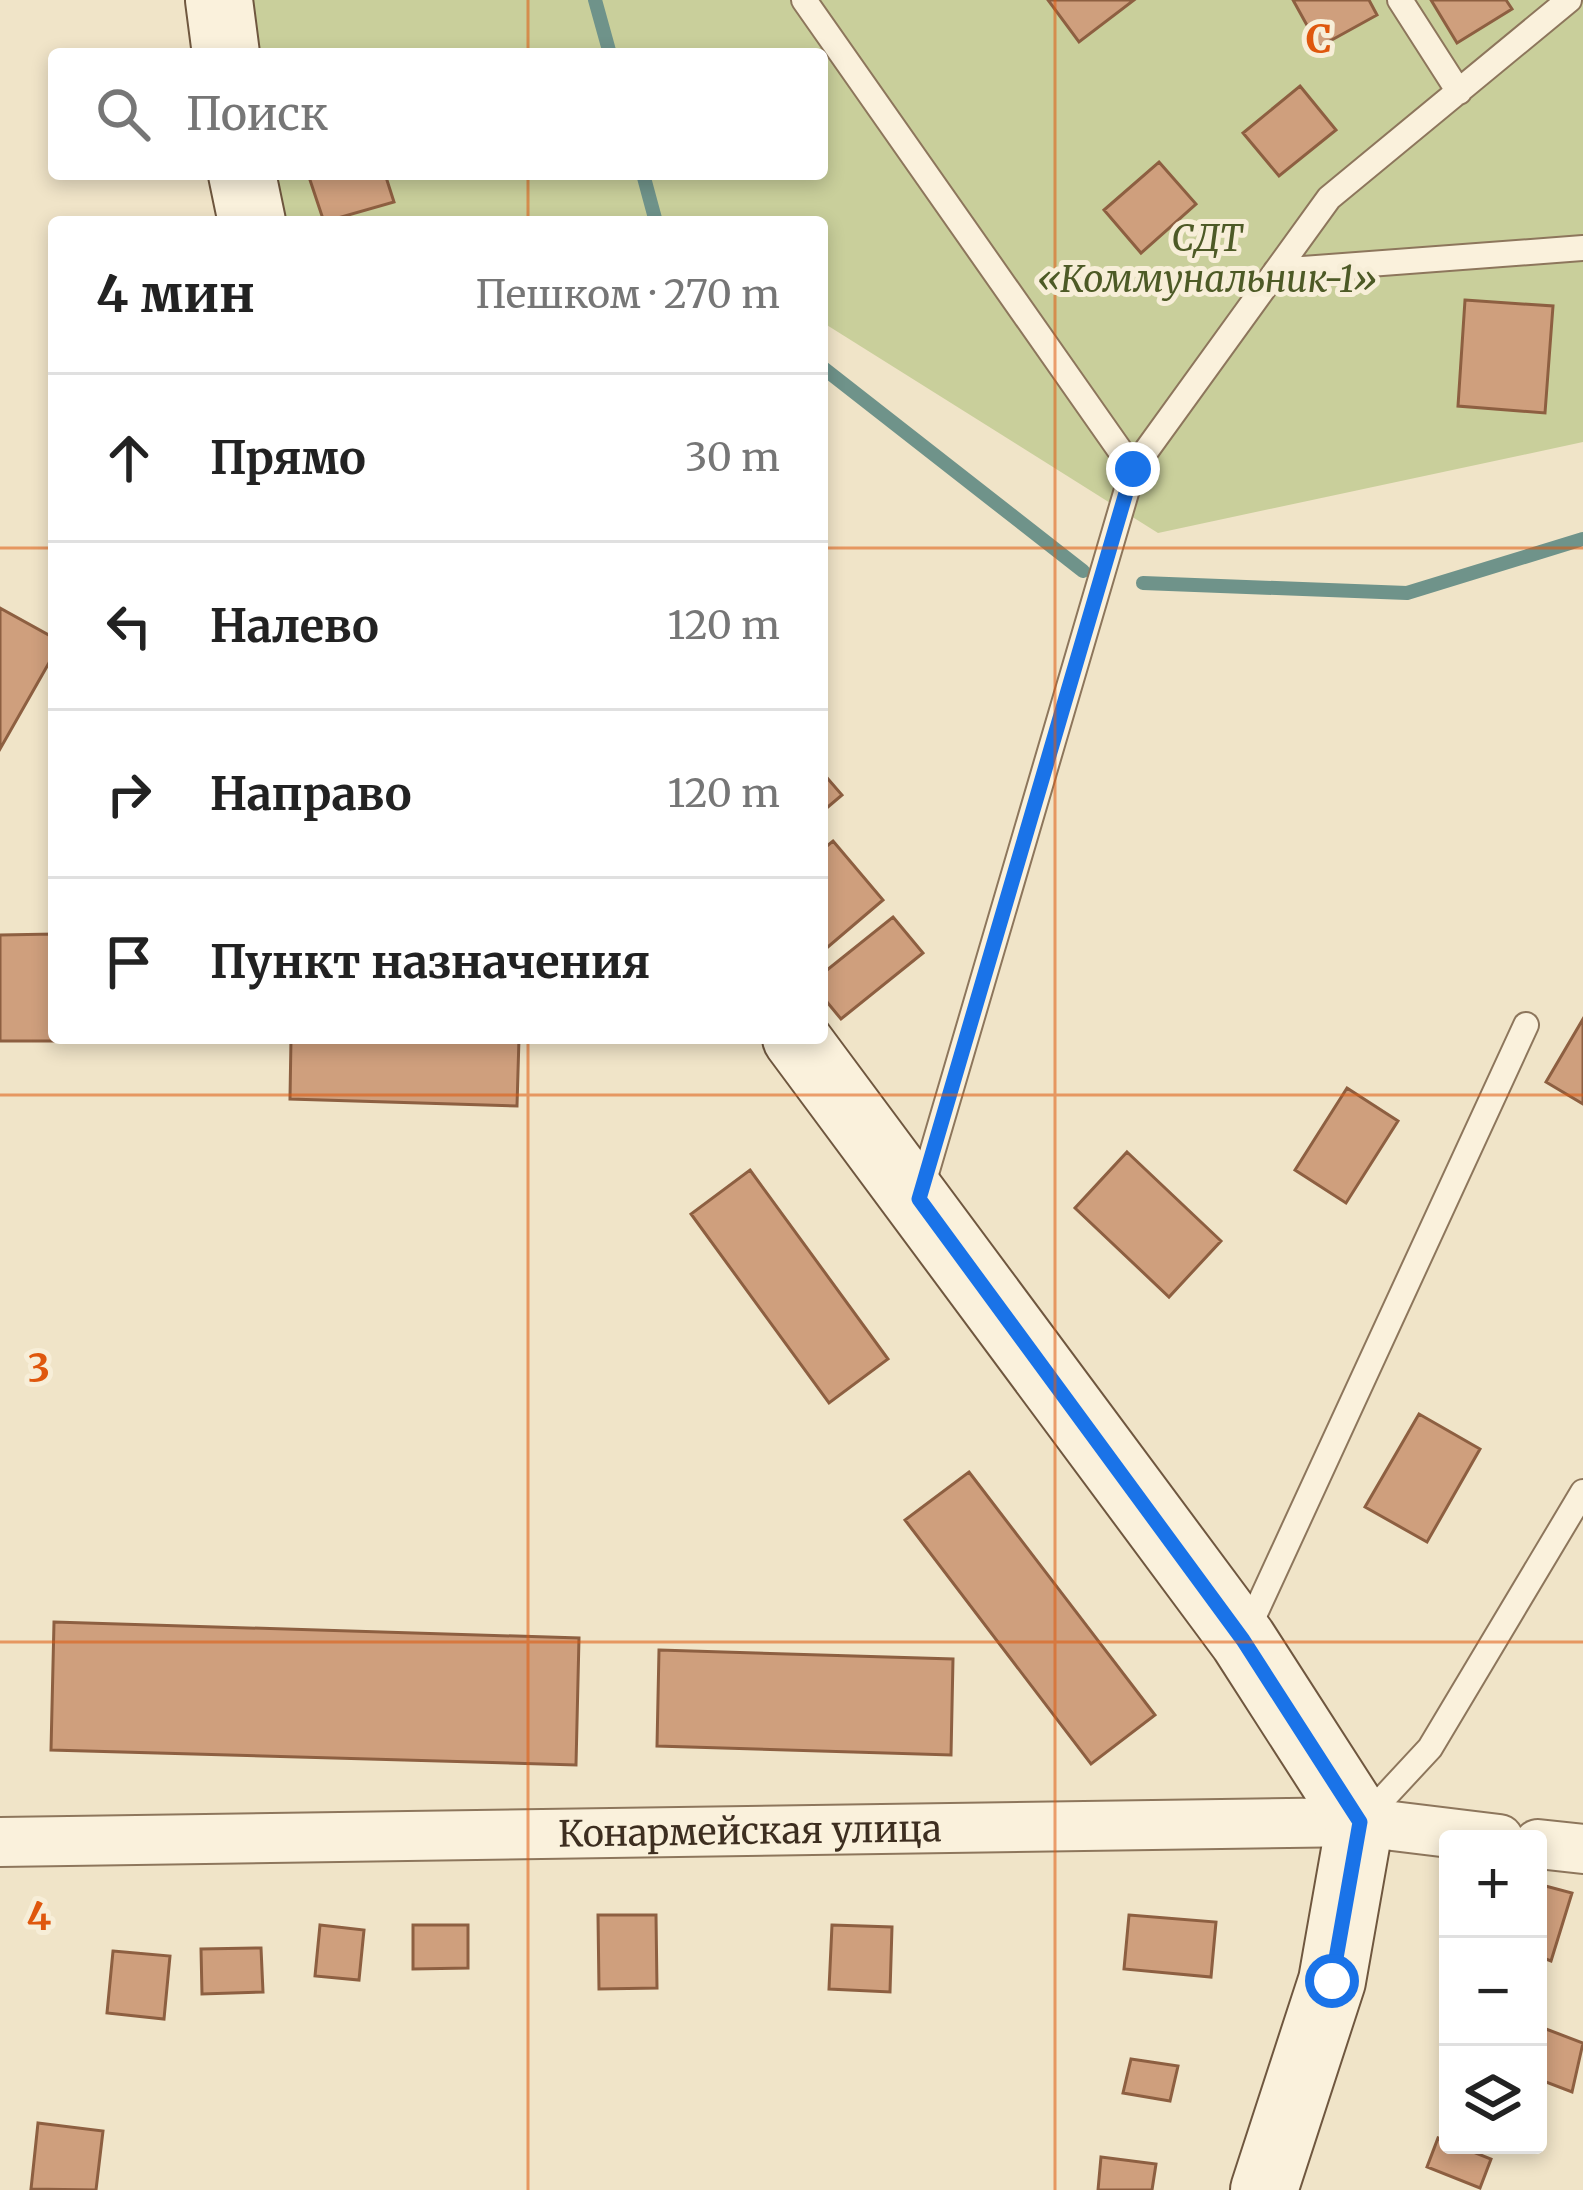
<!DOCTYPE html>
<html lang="ru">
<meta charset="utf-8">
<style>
body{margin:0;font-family:Merriweather,serif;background:#f6f6f6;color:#222}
.controls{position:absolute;right:36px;bottom:36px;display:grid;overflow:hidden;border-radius:12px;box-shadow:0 6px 18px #0003}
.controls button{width:108px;height:108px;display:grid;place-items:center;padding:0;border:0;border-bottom:3px solid #e0e0e0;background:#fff;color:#222;font:60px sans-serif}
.stop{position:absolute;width:36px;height:36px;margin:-27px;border:9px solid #1a73e8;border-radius:50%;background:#fff}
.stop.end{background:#1a73e8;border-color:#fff;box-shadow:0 3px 12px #0008}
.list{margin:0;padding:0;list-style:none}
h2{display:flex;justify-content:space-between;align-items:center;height:156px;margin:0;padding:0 48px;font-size:51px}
h2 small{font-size:39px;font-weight:400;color:#767676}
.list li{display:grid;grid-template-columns:78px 1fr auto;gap:36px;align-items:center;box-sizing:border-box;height:168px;padding:0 48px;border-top:3px solid #e0e0e0}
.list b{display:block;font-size:45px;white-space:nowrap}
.list em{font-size:39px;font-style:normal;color:#767676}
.icon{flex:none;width:66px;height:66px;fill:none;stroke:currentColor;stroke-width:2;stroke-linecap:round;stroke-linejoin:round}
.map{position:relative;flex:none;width:1583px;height:2190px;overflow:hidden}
.search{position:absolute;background:#fff;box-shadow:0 6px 18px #0003;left:48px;top:48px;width:780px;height:132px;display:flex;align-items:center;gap:30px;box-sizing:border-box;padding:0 42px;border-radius:12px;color:#767676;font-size:45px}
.panel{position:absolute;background:#fff;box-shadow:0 6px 18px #0003;left:48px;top:216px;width:780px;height:828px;border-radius:12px}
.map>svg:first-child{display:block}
.green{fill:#c9cf9b}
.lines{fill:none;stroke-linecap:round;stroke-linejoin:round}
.stream{stroke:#6f938a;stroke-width:14}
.building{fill:#cf9f7d;stroke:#8d5f41;stroke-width:3}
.lane-casing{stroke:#8d765c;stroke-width:28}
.street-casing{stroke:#8d765c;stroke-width:52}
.secondary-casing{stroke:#6f573f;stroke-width:70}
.lane{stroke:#faf1dc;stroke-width:24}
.street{stroke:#faf1dc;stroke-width:48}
.secondary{stroke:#faf1dc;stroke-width:66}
.route{stroke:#1a73e8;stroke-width:15}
.grid{fill:none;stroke:#df570d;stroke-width:3;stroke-opacity:0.55}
.labels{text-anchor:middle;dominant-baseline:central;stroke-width:10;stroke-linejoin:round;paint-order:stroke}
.park-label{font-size:36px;font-style:italic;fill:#4d5a26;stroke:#f7eed8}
.street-label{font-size:36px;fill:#3d2e20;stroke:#f7eed8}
.grid-label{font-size:39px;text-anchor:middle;font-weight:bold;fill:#df570d;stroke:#f7eed8;stroke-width:10;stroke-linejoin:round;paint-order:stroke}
</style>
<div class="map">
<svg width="1583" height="2190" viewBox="0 0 1583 2190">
<rect width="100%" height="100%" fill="#f0e4c8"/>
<path class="green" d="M 237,0 L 1583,0 L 1583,442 L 1158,533 L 822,322 L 822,222 L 274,222 L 259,174 L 822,174 L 822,54 L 244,54 Z"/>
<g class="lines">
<path class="stream" d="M 595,0 L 610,54
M 643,174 L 656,222
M 822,367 L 1083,571
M 1143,583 L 1407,593 L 1583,539"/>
</g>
<path class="building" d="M 1048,0 L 1134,0 L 1079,42 Z
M 1293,0 L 1369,0 L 1377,15 L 1319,47 Z
M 1431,0 L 1506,0 L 1512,9 L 1457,43 Z
M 1300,86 L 1336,130 L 1279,176 L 1243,133 Z
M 1159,162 L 1196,204 L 1141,253 L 1104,210 Z
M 308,174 L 385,174 L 394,202 L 324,222 Z
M 1465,300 L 1553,306 L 1545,413 L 1458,406 Z
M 0,608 L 54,638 L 54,654 L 0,749 Z
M 822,772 L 842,795 L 822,812 Z
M 833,841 L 883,900 L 822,952 L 822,850 Z
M 893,917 L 923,953 L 841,1019 L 822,996 L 822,974 Z
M 54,934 L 54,1038 L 69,1041 L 0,1041 L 0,935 Z
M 1583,1019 L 1583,1104 L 1546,1082 Z
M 291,1038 L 519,1038 L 517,1106 L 290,1099 Z
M 1347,1088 L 1398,1121 L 1346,1203 L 1295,1170 Z
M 1127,1152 L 1221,1241 L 1169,1297 L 1075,1208 Z
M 750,1170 L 888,1359 L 829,1403 L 691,1214 Z
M 1419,1414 L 1480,1449 L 1427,1542 L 1365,1507 Z
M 969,1472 L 1155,1715 L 1091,1764 L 905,1520 Z
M 54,1622 L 579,1638 L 576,1765 L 51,1750 Z
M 659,1650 L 953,1659 L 951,1755 L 657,1746 Z
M 1538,1884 L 1572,1893 L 1551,1961 L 1538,1956 Z
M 598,1915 L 656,1915 L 657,1988 L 599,1989 Z
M 1129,1915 L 1216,1922 L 1211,1977 L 1124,1969 Z
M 320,1925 L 364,1930 L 359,1980 L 315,1976 Z
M 413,1925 L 468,1925 L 468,1968 L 413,1969 Z
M 832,1925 L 892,1927 L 890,1992 L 829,1989 Z
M 261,1948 L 263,1992 L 202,1994 L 201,1949 Z
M 113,1951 L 170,1956 L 164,2019 L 107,2013 Z
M 1538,2026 L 1583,2043 L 1572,2092 L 1538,2079 Z
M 1131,2059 L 1178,2066 L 1170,2101 L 1123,2093 Z
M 38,2123 L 103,2131 L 96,2190 L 31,2189 Z
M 1438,2138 L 1491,2159 L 1480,2188 L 1427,2167 Z
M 1101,2157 L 1156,2164 L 1152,2190 L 1098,2190 Z"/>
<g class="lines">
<defs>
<path id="lane" d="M 804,0 L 1133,469
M 1400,0 L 1459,92
M 1276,271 L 1583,248
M 920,1194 L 1133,469 L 1329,198 L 1569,0
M 1246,1633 L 1526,1025
M 1365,1818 L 1430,1748 L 1583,1492"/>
<g id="street">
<path id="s1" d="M 0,1842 L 1360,1822 L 1499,1839"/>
<path d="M 1538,1844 L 1583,1849"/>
</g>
<path id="secondary" d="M 219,0 L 226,54
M 242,174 L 252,222
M 796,1038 L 1243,1640 L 1360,1822 L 1332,1981 L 1264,2190"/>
</defs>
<use href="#lane" class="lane-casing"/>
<use href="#street" class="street-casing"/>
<use href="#secondary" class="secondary-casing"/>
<use href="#lane" class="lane"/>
<use href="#street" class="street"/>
<use href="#secondary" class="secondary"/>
</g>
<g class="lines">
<path class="route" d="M 1133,469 L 919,1199 L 1243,1640 L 1360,1822 L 1332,1981"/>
</g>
<path class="grid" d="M 528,0 L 528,54M 1055,0 L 1055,2190M 528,174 L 528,222M 0,548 L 54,548M 822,548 L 1583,548M 528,1038 L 528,2190M 0,1095 L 1583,1095M 0,1642 L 1583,1642"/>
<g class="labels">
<g class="park-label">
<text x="1207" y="238">СДТ<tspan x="1207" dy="41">«Коммунальник-1»</tspan></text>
</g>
<g class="street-label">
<text stroke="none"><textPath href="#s1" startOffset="750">Конармейская улица</textPath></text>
</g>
</g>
<g class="grid-label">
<text x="1319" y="53">C</text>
<text x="39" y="1382">3</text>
<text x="39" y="1930">4</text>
</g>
</svg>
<div class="controls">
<button>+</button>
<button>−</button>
<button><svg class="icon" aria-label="layers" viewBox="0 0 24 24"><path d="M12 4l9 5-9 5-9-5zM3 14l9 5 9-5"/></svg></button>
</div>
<div class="stop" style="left:1332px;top:1981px"></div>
<div class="stop end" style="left:1133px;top:469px"></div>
<div class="search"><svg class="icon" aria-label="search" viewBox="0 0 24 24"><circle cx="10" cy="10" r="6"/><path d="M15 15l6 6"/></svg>Поиск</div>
<section class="panel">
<h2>4 мин<small>Пешком · 270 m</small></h2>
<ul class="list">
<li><svg class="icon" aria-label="ahead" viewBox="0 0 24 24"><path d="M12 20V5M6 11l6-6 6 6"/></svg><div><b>Прямо</b></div><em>30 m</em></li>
<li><svg class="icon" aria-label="left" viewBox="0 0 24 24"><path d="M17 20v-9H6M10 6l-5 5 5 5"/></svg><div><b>Налево</b></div><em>120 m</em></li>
<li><svg class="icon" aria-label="right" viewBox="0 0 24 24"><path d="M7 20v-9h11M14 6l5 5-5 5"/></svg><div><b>Направо</b></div><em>120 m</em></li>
<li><svg class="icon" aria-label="arrive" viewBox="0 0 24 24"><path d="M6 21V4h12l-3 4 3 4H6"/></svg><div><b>Пункт назначения</b></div></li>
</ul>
</section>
</div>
